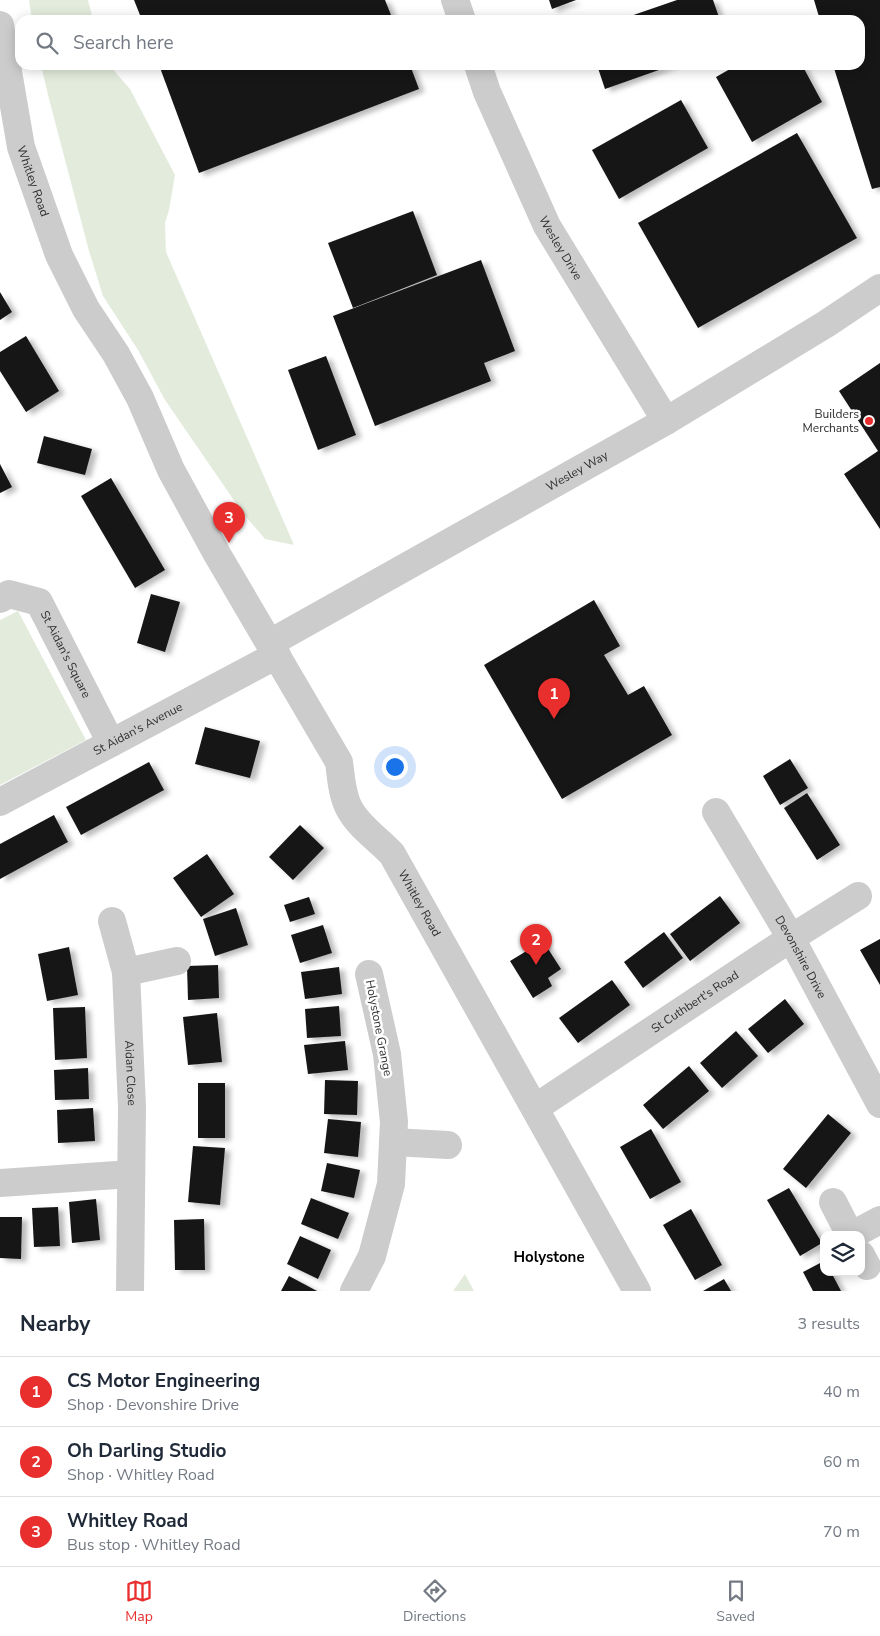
<!DOCTYPE html>
<meta charset="utf-8">
<style>
body{margin:0;font-family:"Nunito Sans",sans-serif;background:#f2f2f3;color:#1f2937}
.controls{position:absolute;right:15px;bottom:15px;display:grid;overflow:hidden;border-radius:10px;box-shadow:0 2px 12px #0003}
.controls button{width:45px;height:45px;display:grid;place-items:center;padding:0;border:0;border-bottom:1px solid #e0e1e3;background:#fff;color:#1f2937;font:25px sans-serif}
.you{position:absolute;left:394px;top:766px;width:18px;height:18px;margin:-12px;border:4px solid #fff;border-radius:50%;background:#1a73e8;box-shadow:0 0 0 8px #1a73e833}
.badge{display:grid;place-items:center;width:32px;height:32px;border-radius:50%;background:#e82f2e;color:#fff;font-size:16px;font-weight:700}
.pin{position:absolute;translate:-50% -41px;filter:drop-shadow(0 1px 2px #0008)}
.pin::after{content:'';position:absolute;top:26px;width:18px;height:15px;background:inherit;clip-path:polygon(0 0,100% 0,50% 100%)}
.list{margin:0;padding:0;list-style:none}
h2{display:flex;justify-content:space-between;align-items:center;height:65px;margin:0;padding:0 20px;font-size:21px}
h2 small{font-size:16px;font-weight:400;color:#747a83}
.list li{display:grid;grid-template-columns:32px 1fr auto;gap:15px;align-items:center;box-sizing:border-box;height:70px;padding:0 20px;border-top:1px solid #e0e1e3}
.list b{display:block;font-size:19px;white-space:nowrap}
.list p{margin:0;font-size:16px;white-space:nowrap;color:#747a83}
.list em{font-size:16px;font-style:normal;color:#747a83}
.icon{flex:none;width:28px;height:28px;fill:none;stroke:currentColor;stroke-width:2;stroke-linecap:round;stroke-linejoin:round}
.map{position:relative;flex:none;width:880px;height:1291px;overflow:hidden}
.search{position:absolute;background:#fff;box-shadow:0 2px 12px #0003;left:15px;right:15px;top:15px;height:55px;display:flex;align-items:center;gap:12px;box-sizing:border-box;padding:0 18px;border-radius:15px;color:#747a83;font-size:19px}
.sheet{height:275px;background:#fff}
nav{display:flex;justify-content:space-around;align-items:center;box-sizing:border-box;height:70px;border-top:1px solid #e0e1e3;background:#fff;font-size:14px;color:#747a83}
nav a{display:grid;justify-items:center;gap:2px}
nav .on{color:#e82f2e}
.map>svg:first-child{display:block}
.green{fill:#e3ecdc}
.building{fill:#161616;filter:url(#shadow)}
.lines{fill:none;stroke-linecap:round;stroke-linejoin:round}
.minor{stroke:#ccc;stroke-width:28}
.poi-dot{fill:#e82f2e;stroke:#fff;stroke-width:2}
.labels{text-anchor:middle;dominant-baseline:central;stroke-width:5;stroke-linejoin:round;paint-order:stroke}
.street-label{font-size:12px;fill:#2f2f2f;stroke:#fff}
.poi-label{font-size:12px;fill:#2f2f2f;stroke:#fff;text-anchor:end}
.quarter-label{font-size:15px;font-weight:bold;fill:#000;stroke:#fff}
</style>
<div class="map">
<svg width="880" height="1291" viewBox="0 0 880 1291">
<defs>
<filter id="shadow"><feDropShadow dx="5.5" dy="3" stdDeviation="2.5" flood-color="#0004"/></filter>
</defs>
<rect width="100%" height="100%" fill="#fff"/>
<path class="green" d="M 29,0 L 88,0 L 93,20 L 32,20 Z
M 41,65 L 109,65 L 130,89 L 175,175 L 169,210 L 165,223 L 166,252 L 294,545 L 265,539 L 242,512 L 165,400 L 138,350 L 103,296 L 89,251 L 49,99 Z
M 18,611 L 86,740 L 0,785 L 0,620 Z
M 465,1274 L 474,1291 L 453,1291 Z"/>
<path class="building" d="M 134,0 L 385,0 L 393,20 L 142,20 Z
M 549,0 L 576,0 L 552,9 Z
M 677,0 L 713,0 L 720,20 L 619,20 Z
M 814,0 L 880,0 L 880,187 L 872,189 L 833,65 L 860,65 L 860,20 L 820,20 Z
M 159,65 L 410,65 L 419,89 L 199,173 Z
M 597,65 L 673,65 L 605,89 Z
M 737,65 L 802,65 L 822,102 L 752,142 L 716,77 Z
M 681,100 L 708,148 L 619,199 L 592,150 Z
M 797,133 L 857,238 L 698,328 L 638,223 Z
M 413,211 L 437,275 L 353,308 L 328,243 Z
M 481,260 L 515,351 L 484,363 L 491,381 L 375,426 L 333,316 Z
M 0,292 L 12,312 L 0,320 Z
M 26,336 L 59,391 L 26,412 L 0,371 L 0,352 Z
M 326,356 L 356,435 L 318,450 L 288,370 Z
M 880,363 L 880,529 L 844,474 L 878,451 L 839,391 Z
M 44,436 L 92,449 L 85,475 L 37,463 Z
M 0,464 L 12,487 L 0,493 Z
M 111,478 L 165,570 L 135,588 L 81,496 Z
M 151,594 L 180,602 L 165,652 L 137,643 Z
M 594,600 L 620,646 L 604,655 L 628,695 L 644,686 L 672,735 L 562,799 L 484,665 Z
M 205,727 L 260,741 L 250,778 L 195,764 Z
M 790,759 L 808,788 L 780,805 L 763,776 Z
M 149,762 L 164,790 L 81,835 L 66,807 Z
M 807,793 L 840,845 L 817,860 L 784,808 Z
M 54,815 L 68,842 L 0,879 L 0,844 Z
M 300,825 L 324,848 L 293,880 L 269,857 Z
M 207,854 L 234,894 L 201,917 L 173,878 Z
M 720,896 L 740,923 L 690,961 L 670,934 Z
M 309,897 L 315,914 L 290,922 L 284,905 Z
M 236,908 L 248,945 L 215,956 L 203,919 Z
M 323,925 L 332,953 L 300,963 L 291,935 Z
M 664,932 L 683,958 L 643,988 L 624,962 Z
M 880,939 L 880,985 L 860,950 Z
M 543,941 L 561,969 L 548,978 L 552,986 L 533,998 L 510,961 Z
M 69,947 L 78,995 L 47,1001 L 38,954 Z
M 218,965 L 219,998 L 188,1000 L 187,966 Z
M 339,967 L 342,994 L 305,999 L 301,972 Z
M 612,980 L 630,1005 L 578,1043 L 559,1018 Z
M 785,999 L 804,1024 L 768,1053 L 748,1029 Z
M 339,1006 L 341,1036 L 307,1038 L 305,1009 Z
M 85,1007 L 87,1058 L 55,1060 L 53,1008 Z
M 217,1013 L 222,1062 L 188,1065 L 183,1017 Z
M 736,1031 L 758,1056 L 722,1088 L 700,1063 Z
M 345,1041 L 348,1070 L 308,1074 L 304,1045 Z
M 689,1066 L 709,1091 L 663,1129 L 643,1105 Z
M 88,1068 L 89,1099 L 55,1100 L 54,1070 Z
M 325,1080 L 358,1081 L 357,1115 L 324,1114 Z
M 198,1083 L 225,1083 L 225,1138 L 198,1138 Z
M 93,1108 L 95,1141 L 58,1143 L 57,1110 Z
M 828,1114 L 851,1133 L 806,1188 L 783,1169 Z
M 328,1119 L 361,1122 L 358,1157 L 324,1153 Z
M 651,1129 L 681,1182 L 650,1199 L 620,1147 Z
M 193,1146 L 225,1148 L 220,1205 L 188,1202 Z
M 327,1163 L 360,1170 L 354,1198 L 321,1191 Z
M 789,1188 L 822,1243 L 800,1256 L 767,1200 Z
M 311,1198 L 349,1213 L 338,1239 L 301,1224 Z
M 96,1199 L 100,1240 L 72,1243 L 69,1202 Z
M 58,1207 L 60,1246 L 34,1247 L 32,1208 Z
M 691,1209 L 722,1265 L 695,1280 L 663,1225 Z
M 0,1217 L 22,1217 L 21,1259 L 0,1258 Z
M 204,1219 L 205,1270 L 175,1270 L 174,1220 Z
M 300,1236 L 331,1250 L 318,1279 L 287,1264 Z
M 824,1261 L 824,1272 L 831,1272 L 841,1291 L 813,1291 L 803,1272 Z
M 289,1276 L 317,1291 L 281,1291 Z
M 724,1279 L 731,1291 L 703,1291 Z"/>
<g class="lines">
<g class="minor">
<path d="M 455,0 L 462,20"/>
<path id="s1" d="M 0,25 L 21,147 L 59,255 L 86,309 L 116,354 L 140,398 L 171,470 L 217,554 L 339,762 C 341,777 342,795 349,808 C 358,826 378,839 392,854 L 637,1291"/>
<path id="s2" d="M 478,65 L 487,92 L 547,226 L 666,421"/>
<path id="s3" d="M 0,599 L 9,594 L 39,602 L 111,743"/>
<path id="s4" d="M 270,643 L 666,421 L 826,324 L 880,288"/>
<path id="s5" d="M 0,802 L 277,655"/>
<path id="s6" d="M 716,812 L 791,938 L 880,1104"/>
<path id="s7" d="M 112,921 L 126,972 L 132,1107 L 130,1291"/>
<path d="M 126,972 L 177,961"/>
<path id="s8" d="M 535,1108 L 791,938 L 858,896"/>
<path d="M 393,1142 L 448,1145"/>
<path d="M 0,1183 L 131,1174"/>
<path d="M 833,1202 L 850,1235"/>
<path d="M 852,1235 L 880,1220"/>
<path d="M 861,1255 L 867,1266"/>
<path d="M 354,1291 L 372,1256 L 391,1184 L 393,1142 L 394,1122 L 387,1054 L 369,974"/>
</g>
</g>
<circle class="poi-dot" cx="869" cy="421" r="5"/>
<g class="labels">
<g class="street-label">
<text stroke="none"><textPath href="#s1" startOffset="160">Whitley Road</textPath></text>
<text stroke="none"><textPath href="#s2" startOffset="201">Wesley Drive</textPath></text>
<text stroke="none"><textPath href="#s4" startOffset="352">Wesley Way</textPath></text>
<text stroke="none"><textPath href="#s3" startOffset="100">St Aidan's Square</textPath></text>
<text stroke="none"><textPath href="#s5" startOffset="156">St Aidan's Avenue</textPath></text>
<text stroke="none"><textPath href="#s1" startOffset="985">Whitley Road</textPath></text>
<text stroke="none"><textPath href="#s6" startOffset="168">Devonshire Drive</textPath></text>
<text stroke="none"><textPath href="#s8" startOffset="192">St Cuthbert's Road</textPath></text>
<text transform="translate(379 1028) rotate(79)">Holystone Grange</text>
<text stroke="none"><textPath href="#s7" startOffset="154">Aidan Close</textPath></text>
</g>
<g class="poi-label">
<text x="859" y="414">Builders<tspan x="859" dy="14">Merchants</tspan></text>
</g>
<g class="quarter-label">
<text x="549" y="1257">Holystone</text>
</g>
</g>
</svg>
<div class="controls">
<button><svg class="icon" aria-label="layers" viewBox="0 0 24 24"><path d="M12 4l9 5-9 5-9-5zM3 14l9 5 9-5"/></svg></button>
</div>
<div class="you"></div>
<div class="pin badge" style="left:554px;top:719px">1</div>
<div class="pin badge" style="left:536px;top:965px">2</div>
<div class="pin badge" style="left:229px;top:543px">3</div>
<div class="search"><svg class="icon" aria-label="search" viewBox="0 0 24 24"><circle cx="10" cy="10" r="6"/><path d="M15 15l6 6"/></svg>Search here</div>
</div>
<section class="sheet">
<h2>Nearby<small>3 results</small></h2>
<ul class="list">
<li><span class="badge">1</span><div><b>CS Motor Engineering</b><p>Shop · Devonshire Drive</p></div><em>40 m</em></li>
<li><span class="badge">2</span><div><b>Oh Darling Studio</b><p>Shop · Whitley Road</p></div><em>60 m</em></li>
<li><span class="badge">3</span><div><b>Whitley Road</b><p>Bus stop · Whitley Road</p></div><em>70 m</em></li>
</ul>
</section>
<nav>
<a class="on"><svg class="icon" aria-label="map" viewBox="0 0 24 24"><path d="M3 6l6-2 6 2 6-2v14l-6 2-6-2-6 2zM9 4v14M15 6v14"/></svg>Map</a>
<a><svg class="icon" aria-label="directions" viewBox="0 0 24 24"><path d="M12 3l9 9-9 9-9-9zM9 14v-3h6M13 9l2 2-2 2"/></svg>Directions</a>
<a><svg class="icon" aria-label="saved" viewBox="0 0 24 24"><path d="M7 4h10v16l-5-4-5 4z"/></svg>Saved</a>
</nav>
